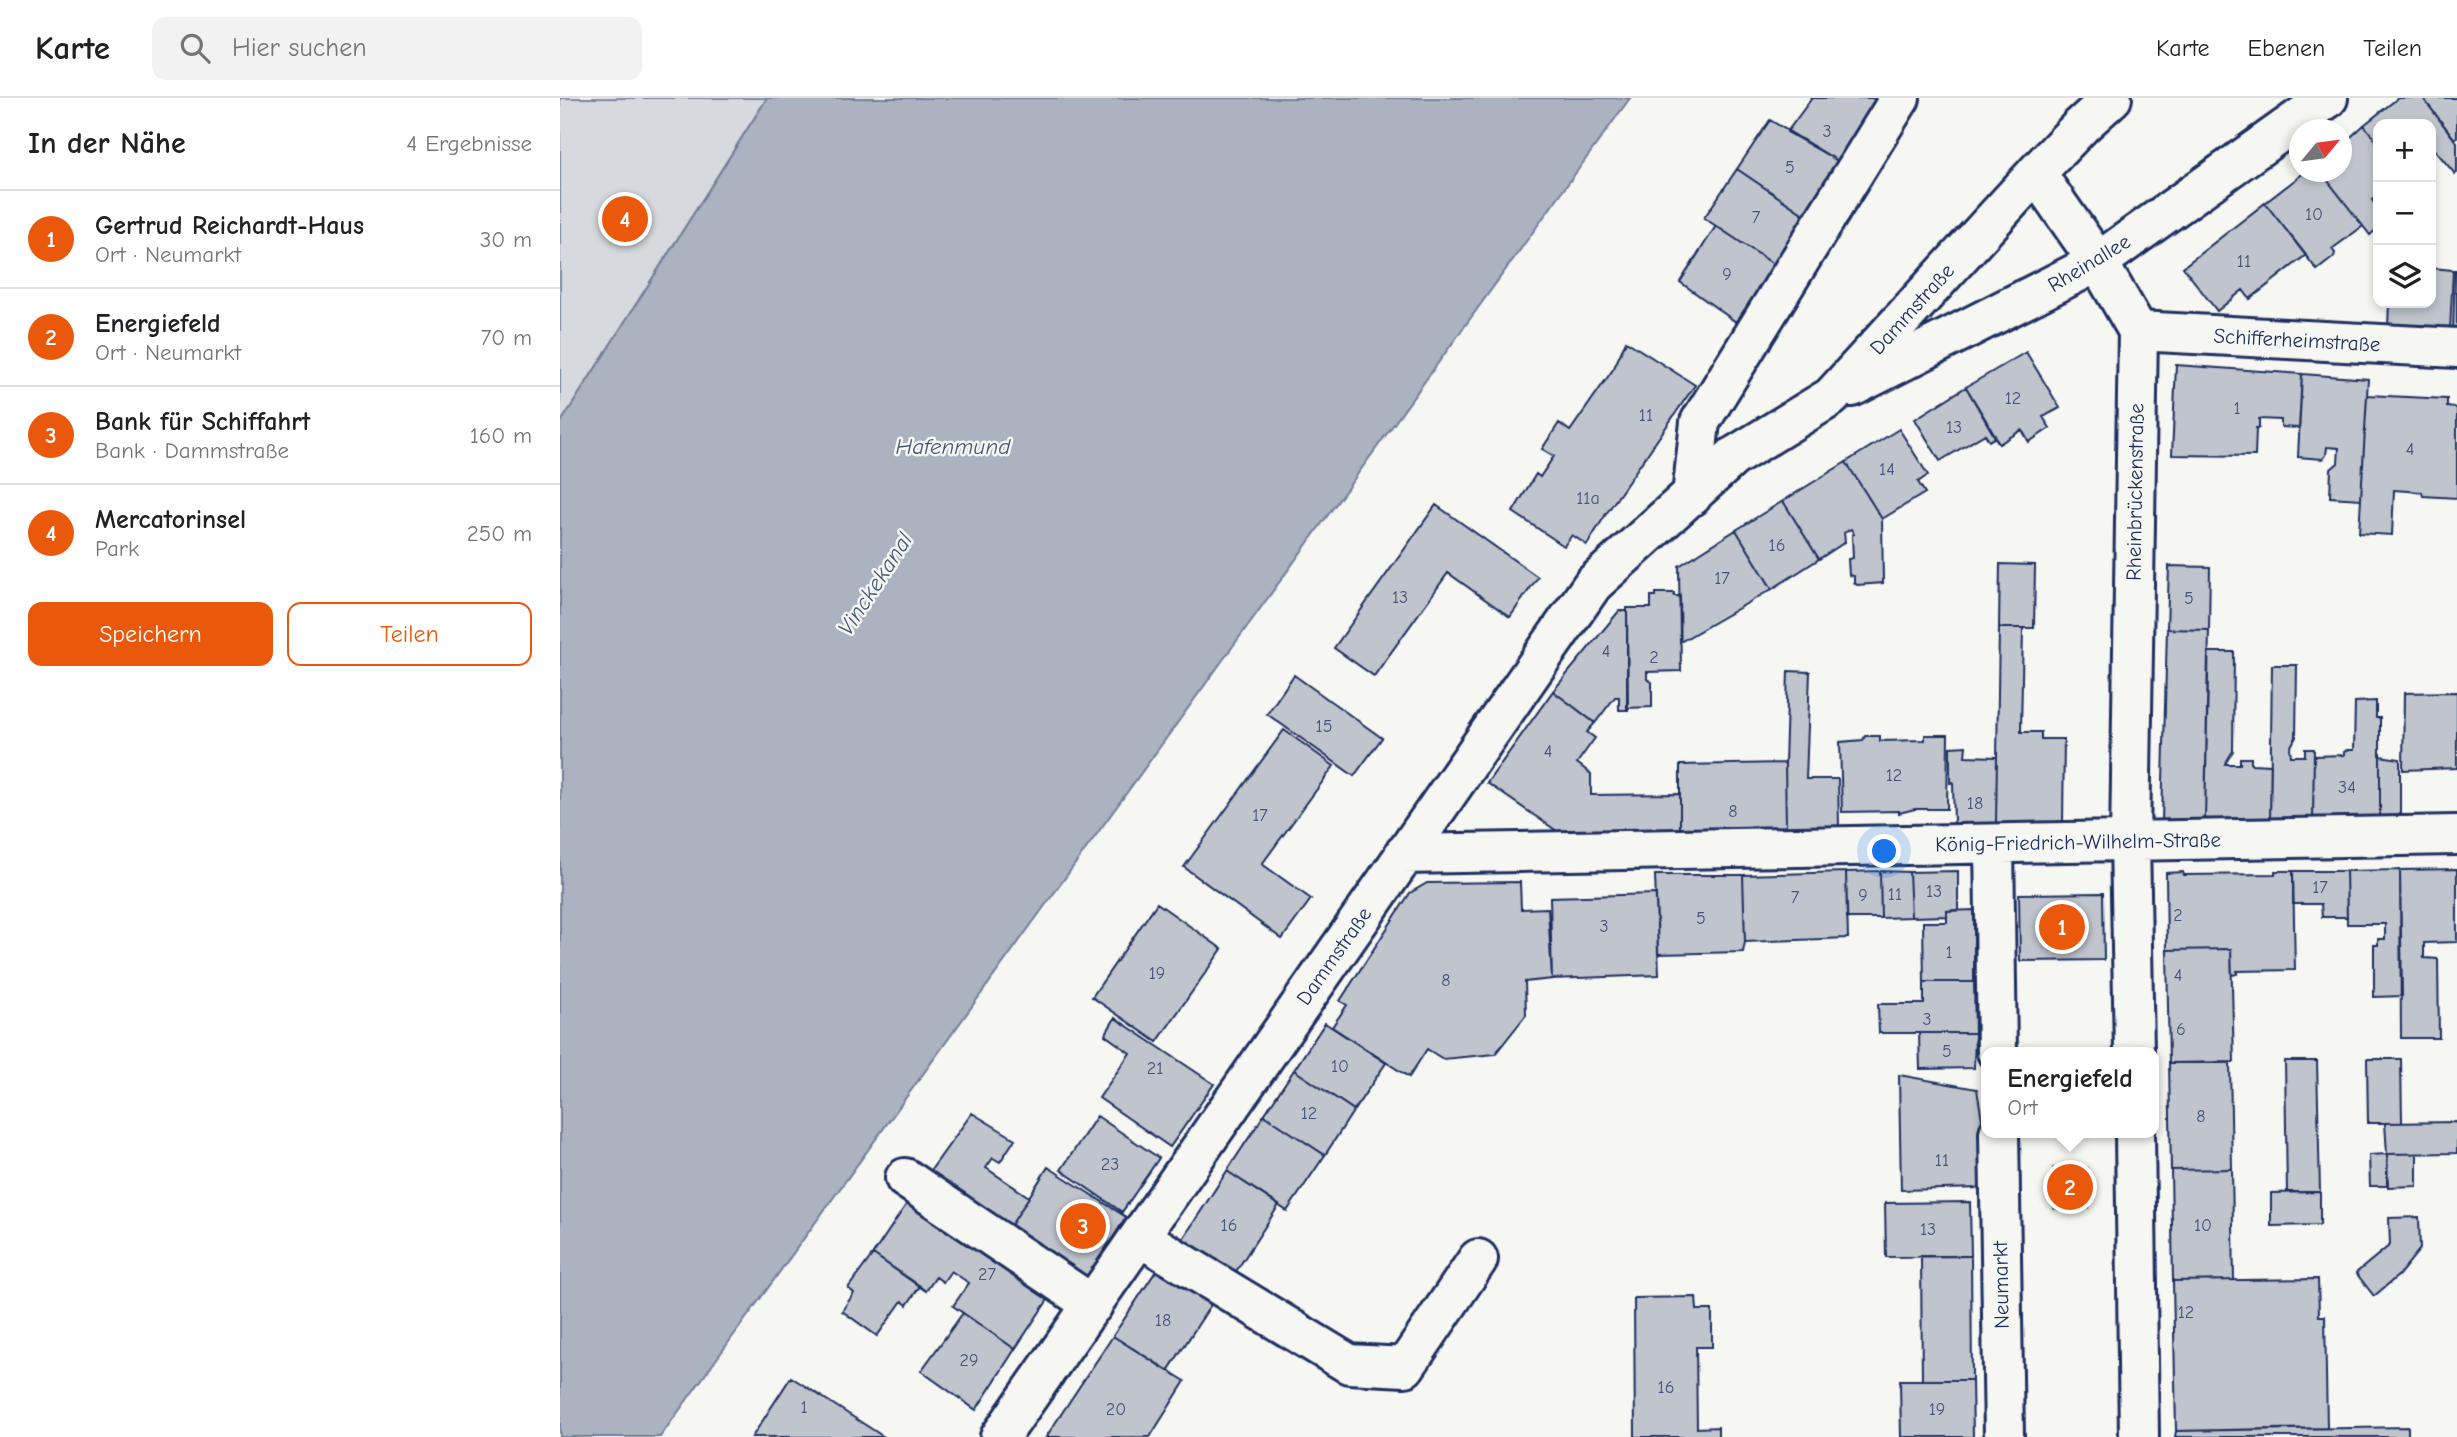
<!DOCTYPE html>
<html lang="de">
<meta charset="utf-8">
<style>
body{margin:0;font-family:"Comic Neue",sans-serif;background:#f2f2f2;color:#202124}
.controls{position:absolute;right:21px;top:21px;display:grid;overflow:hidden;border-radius:14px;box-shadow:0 4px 10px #0003}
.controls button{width:63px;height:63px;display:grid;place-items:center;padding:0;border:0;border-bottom:2px solid #e0e0e0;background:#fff;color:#202124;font:35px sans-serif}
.compass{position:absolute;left:1729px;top:21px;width:63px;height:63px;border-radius:50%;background:#fff;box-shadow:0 4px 10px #0003;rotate:61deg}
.you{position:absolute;left:1325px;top:754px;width:24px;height:24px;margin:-18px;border:5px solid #fff;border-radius:50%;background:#1a73e8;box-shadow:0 0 0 10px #1a73e833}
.badge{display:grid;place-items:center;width:46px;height:46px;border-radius:50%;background:#ea580c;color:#fff;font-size:23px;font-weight:700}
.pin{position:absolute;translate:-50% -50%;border:4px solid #fff;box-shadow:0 2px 7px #0006}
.popup{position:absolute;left:1421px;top:949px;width:178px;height:91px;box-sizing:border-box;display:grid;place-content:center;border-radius:14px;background:#fff;filter:drop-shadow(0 2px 5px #0005);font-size:23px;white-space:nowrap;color:#757577}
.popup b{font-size:26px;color:#202124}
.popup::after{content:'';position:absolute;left:50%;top:100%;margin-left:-14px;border:14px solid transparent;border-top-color:#fff}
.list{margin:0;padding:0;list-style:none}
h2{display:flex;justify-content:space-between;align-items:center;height:91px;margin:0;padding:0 28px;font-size:30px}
h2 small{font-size:23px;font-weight:400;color:#757577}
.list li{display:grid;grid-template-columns:46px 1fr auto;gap:21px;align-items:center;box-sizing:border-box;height:98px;padding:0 28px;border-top:2px solid #e0e0e0}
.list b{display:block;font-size:26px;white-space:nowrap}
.list p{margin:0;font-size:23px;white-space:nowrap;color:#757577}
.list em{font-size:23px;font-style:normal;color:#757577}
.actions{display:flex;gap:14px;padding:21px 28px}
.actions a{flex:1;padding:16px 0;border:2px solid #ea580c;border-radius:14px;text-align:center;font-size:24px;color:#ea580c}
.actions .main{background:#ea580c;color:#fff}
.icon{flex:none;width:38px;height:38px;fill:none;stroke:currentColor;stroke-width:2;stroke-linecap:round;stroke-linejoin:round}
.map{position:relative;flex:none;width:1897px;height:1339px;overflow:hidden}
header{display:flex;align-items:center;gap:42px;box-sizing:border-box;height:98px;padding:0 35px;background:#fff;border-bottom:2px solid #e0e0e0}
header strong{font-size:33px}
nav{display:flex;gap:38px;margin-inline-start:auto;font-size:24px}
.search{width:490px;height:63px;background:#f2f2f2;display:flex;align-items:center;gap:18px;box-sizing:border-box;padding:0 24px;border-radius:14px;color:#757577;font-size:26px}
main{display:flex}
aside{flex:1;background:#fff}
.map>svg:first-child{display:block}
.green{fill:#d6d9dd;stroke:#78849e;stroke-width:2}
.water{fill:#abb2c0;stroke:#717e99;stroke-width:2}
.building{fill:#c0c4cd;stroke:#1b2f5e;stroke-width:2}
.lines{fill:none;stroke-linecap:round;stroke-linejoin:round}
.minor-casing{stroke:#1b2f5e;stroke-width:44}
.minor{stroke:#f6f6f2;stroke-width:38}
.labels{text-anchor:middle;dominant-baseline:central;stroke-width:5;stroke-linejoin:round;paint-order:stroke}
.number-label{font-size:18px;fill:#44547a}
.street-label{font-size:21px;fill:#1b2f5e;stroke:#f6f6f2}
.water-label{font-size:23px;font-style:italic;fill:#46567b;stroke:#f6f6f2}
</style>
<header>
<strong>Karte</strong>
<div class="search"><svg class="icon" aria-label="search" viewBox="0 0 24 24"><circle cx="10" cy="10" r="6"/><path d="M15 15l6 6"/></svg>Hier suchen</div>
<nav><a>Karte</a><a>Ebenen</a><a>Teilen</a></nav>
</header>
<main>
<aside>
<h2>In der Nähe<small>4 Ergebnisse</small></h2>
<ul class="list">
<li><span class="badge">1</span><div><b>Gertrud Reichardt-Haus</b><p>Ort · Neumarkt</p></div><em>30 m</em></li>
<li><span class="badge">2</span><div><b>Energiefeld</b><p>Ort · Neumarkt</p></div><em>70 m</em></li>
<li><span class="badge">3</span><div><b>Bank für Schiffahrt</b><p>Bank · Dammstraße</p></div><em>160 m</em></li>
<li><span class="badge">4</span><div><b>Mercatorinsel</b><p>Park</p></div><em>250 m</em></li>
</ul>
<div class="actions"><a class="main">Speichern</a><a>Teilen</a></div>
</aside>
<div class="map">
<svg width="1897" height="1339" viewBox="0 0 1897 1339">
<rect width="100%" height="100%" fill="#f6f6f2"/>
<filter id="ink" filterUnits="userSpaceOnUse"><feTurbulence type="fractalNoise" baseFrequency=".0143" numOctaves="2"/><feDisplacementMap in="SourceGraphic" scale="14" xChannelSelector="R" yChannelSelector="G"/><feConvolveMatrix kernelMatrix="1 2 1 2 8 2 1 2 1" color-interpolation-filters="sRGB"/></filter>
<g filter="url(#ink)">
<path class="green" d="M 0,0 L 207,0 L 0,326 Z"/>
<path class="water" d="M 207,0 L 1070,0 L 100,1339 L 0,1339 L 0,326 Z
M 1493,1070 L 1528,1070 L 1529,1110 L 1494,1111 Z"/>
<path class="building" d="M 1252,0 L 1312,0 L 1323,7 L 1283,66 L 1227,34 Z
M 1838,0 L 1863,0 L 1897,44 L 1897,75 L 1895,76 L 1875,52 L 1871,55 L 1871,26 L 1818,26 L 1818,45 L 1804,27 Z
M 1863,0 L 1897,0 L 1897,39 L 1894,41 Z
M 1210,22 L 1283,66 L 1248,119 L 1177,71 Z
M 1804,27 L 1818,45 L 1818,97 L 1812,102 L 1818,111 L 1818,130 L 1810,137 L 1761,74 L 1782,74 L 1782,47 Z
M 1177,71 L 1248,119 L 1215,167 L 1144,120 Z
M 1745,74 L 1761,74 L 1803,128 L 1772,151 L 1775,155 L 1774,159 L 1757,172 L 1705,105 Z
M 1705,105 L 1746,157 L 1690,201 L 1683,192 L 1657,213 L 1623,169 Z
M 1156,128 L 1215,167 L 1176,224 L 1120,184 Z
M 1871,170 L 1893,172 L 1890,232 L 1828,228 L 1829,205 L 1871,205 Z
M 1895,172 L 1897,172 L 1897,232 L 1893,232 Z
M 1066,243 L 1135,287 L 1046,416 L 1027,447 L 1012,437 L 1004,448 L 953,414 L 976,376 L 980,379 L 994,358 L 982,351 L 999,325 L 1010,333 L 1054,270 Z
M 1466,254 L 1500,310 L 1483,319 L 1490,330 L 1469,344 L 1462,332 L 1439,346 L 1406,289 Z
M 1616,267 L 1742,276 L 1739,330 L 1721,329 L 1721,322 L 1699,321 L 1699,330 L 1696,330 L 1695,358 L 1612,357 Z
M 1742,276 L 1808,281 L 1801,401 L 1770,399 L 1771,371 L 1778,365 L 1779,350 L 1767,349 L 1766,357 L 1763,361 L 1738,359 Z
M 1406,289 L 1436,339 L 1429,343 L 1425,336 L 1380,363 L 1355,321 Z
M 1807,297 L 1887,301 L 1887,309 L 1897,310 L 1897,400 L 1863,398 L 1862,394 L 1834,392 L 1832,437 L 1799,435 Z
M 1339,331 L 1368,377 L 1358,384 L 1365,395 L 1322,421 L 1286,364 Z
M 1286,364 L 1322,421 L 1323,485 L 1297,487 L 1294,484 L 1294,478 L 1289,477 L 1288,461 L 1293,460 L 1292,437 L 1294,436 L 1291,431 L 1284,435 L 1285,444 L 1259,461 L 1223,403 Z
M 1223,403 L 1259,461 L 1212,491 L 1176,432 Z
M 876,407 L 978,479 L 950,519 L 888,475 L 814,578 L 774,550 Z
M 1176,432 L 1212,491 L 1120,544 L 1119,468 Z
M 1440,466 L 1475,467 L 1474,530 L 1439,530 Z
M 1609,468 L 1650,469 L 1649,532 L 1607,531 Z
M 1096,495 L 1114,495 L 1114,498 L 1120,498 L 1121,573 L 1087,574 L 1087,581 L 1092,584 L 1092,609 L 1067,610 L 1067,510 L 1091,510 L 1091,498 L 1096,498 Z
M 1059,513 L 1067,513 L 1068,612 L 1059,612 L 1059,599 L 1055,599 L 1035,625 L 993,593 Z
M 1439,530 L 1463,530 L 1461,634 L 1481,634 L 1481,641 L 1504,641 L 1503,725 L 1436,725 Z
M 1607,531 L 1649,532 L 1645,723 L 1602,723 Z
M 1648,554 L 1674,554 L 1673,653 L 1665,666 L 1680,666 L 1680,660 L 1691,660 L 1691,666 L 1711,667 L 1710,722 L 1645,723 Z
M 1712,567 L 1737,567 L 1736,639 L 1730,650 L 1731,658 L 1745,658 L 1745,651 L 1754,651 L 1753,721 L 1710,722 Z
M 1228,573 L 1250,574 L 1246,681 L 1278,681 L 1279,728 L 1226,729 L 1225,665 Z
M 734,577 L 822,640 L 794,678 L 707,616 Z
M 993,593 L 1035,625 L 1027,634 L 1035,640 L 1017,665 L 1031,676 L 1031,697 L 1120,696 L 1120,731 L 997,733 L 927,685 Z
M 1897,594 L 1897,670 L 1843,672 L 1844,595 Z
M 1816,603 L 1816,620 L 1820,620 L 1820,720 L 1753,721 L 1754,658 L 1784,657 L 1784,654 L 1787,652 L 1794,652 L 1795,604 Z
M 724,632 L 774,668 L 702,766 L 751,801 L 722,841 L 624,769 Z
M 1365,637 L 1388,637 L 1387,711 L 1355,711 L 1339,715 L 1339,713 L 1282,714 L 1280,644 L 1303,642 L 1305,638 L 1320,638 L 1320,643 L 1365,642 Z
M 1406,648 L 1405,658 L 1437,659 L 1436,725 L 1394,726 L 1393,684 L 1390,685 L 1390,649 Z
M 1820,658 L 1840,661 L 1840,720 L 1820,720 Z
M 1225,665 L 1226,729 L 1120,731 L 1120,667 Z
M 1897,771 L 1897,844 L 1864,845 L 1864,860 L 1878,861 L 1879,940 L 1841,940 L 1840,772 Z
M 1840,772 L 1842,898 L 1814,899 L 1814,847 L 1818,847 L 1818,841 L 1825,841 L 1825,826 L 1787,826 L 1786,773 Z
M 1320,773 L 1321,820 L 1287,820 L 1286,774 Z
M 1320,773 L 1349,774 L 1351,819 L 1321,820 Z
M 1398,773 L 1398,812 L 1387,813 L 1387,818 L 1351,819 L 1349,774 Z
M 1715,773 L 1733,773 L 1735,872 L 1677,873 L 1677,876 L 1672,877 L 1671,851 L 1607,852 L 1606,775 L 1623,774 L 1624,777 L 1715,776 Z
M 1733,773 L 1786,773 L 1787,819 L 1762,819 L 1761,806 L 1733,806 Z
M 1286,774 L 1288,840 L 1185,844 L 1183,777 Z
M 1095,777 L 1183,777 L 1185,844 L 1183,854 L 1098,856 Z
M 960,784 L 961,811 L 988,810 L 992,881 L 965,884 L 966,917 L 935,956 L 883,961 L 867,951 L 849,979 L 772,929 L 787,907 L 780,903 L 850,795 L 867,785 Z
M 1543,795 L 1544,862 L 1460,863 L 1459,796 Z
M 1096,796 L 1099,877 L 992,881 L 990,799 Z
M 597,805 L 662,851 L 597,944 L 532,899 Z
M 1414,812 L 1414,884 L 1364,884 L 1363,824 L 1387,824 L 1387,813 Z
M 1671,851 L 1674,964 L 1609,965 L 1607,852 Z
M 1364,884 L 1414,884 L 1415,935 L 1319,935 L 1318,906 L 1364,906 Z
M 555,920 L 654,986 L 610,1049 L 539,1000 L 570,955 L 545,937 Z
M 765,925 L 826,965 L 794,1012 L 734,972 Z
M 1359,935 L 1415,935 L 1414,970 L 1360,971 Z
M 1807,961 L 1841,961 L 1842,1025 L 1808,1025 Z
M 1725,963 L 1757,963 L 1760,1094 L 1727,1094 Z
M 1609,965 L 1670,965 L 1672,1071 L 1611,1072 Z
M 734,972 L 794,1012 L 765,1057 L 704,1017 Z
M 1339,977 L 1417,991 L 1424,1033 L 1422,1090 L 1341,1092 Z
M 412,1015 L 455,1041 L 440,1064 L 433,1060 L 426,1070 L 469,1099 L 450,1129 L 366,1079 Z
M 704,1017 L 765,1057 L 727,1113 L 667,1073 Z
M 537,1018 L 599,1060 L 562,1114 L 501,1072 Z
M 1897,1024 L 1897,1055 L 1827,1056 L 1825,1025 Z
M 1827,1056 L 1827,1088 L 1810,1088 L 1809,1057 Z
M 1827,1056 L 1857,1056 L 1857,1088 L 1828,1089 Z
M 488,1069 L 566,1119 L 528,1179 L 450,1129 Z
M 1672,1071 L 1674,1182 L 1613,1183 L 1611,1072 Z
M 667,1073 L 719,1107 L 671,1181 L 619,1147 Z
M 1760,1094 L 1760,1127 L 1711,1128 L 1711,1095 Z
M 350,1101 L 491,1197 L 455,1251 L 393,1208 L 409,1185 L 391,1173 L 383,1184 L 376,1179 L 366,1193 L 313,1156 Z
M 1410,1104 L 1411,1158 L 1326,1159 L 1325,1105 Z
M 1859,1119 L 1860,1151 L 1839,1177 L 1814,1198 L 1796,1175 L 1830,1147 L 1829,1120 Z
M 313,1156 L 360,1188 L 347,1207 L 342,1203 L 317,1238 L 282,1213 L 294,1195 L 288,1190 Z
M 1361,1158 L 1411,1158 L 1412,1282 L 1362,1282 Z
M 598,1170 L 652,1205 L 608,1273 L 553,1238 Z
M 1758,1181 L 1759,1218 L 1765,1218 L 1767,1330 L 1616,1333 L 1613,1183 Z
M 1136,1199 L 1137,1212 L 1152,1212 L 1152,1249 L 1136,1249 L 1137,1330 L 1158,1329 L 1158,1339 L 1075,1339 L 1074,1200 Z
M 403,1215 L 455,1251 L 416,1312 L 361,1273 Z
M 553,1238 L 625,1283 L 590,1339 L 486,1339 Z
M 231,1279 L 324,1339 L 192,1339 Z
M 1340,1282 L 1412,1282 L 1413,1339 L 1341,1339 Z
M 1848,1329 L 1848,1339 L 1615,1339 L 1616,1333 Z"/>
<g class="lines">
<defs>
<path id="minor" d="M 1476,75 L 1538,164 L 1578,233 L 1570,743 L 1574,954
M 1578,233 L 1897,250
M 1292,289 L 1538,164 L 1768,0
M 1132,398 L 1140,324 L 1340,0
M 1434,746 L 1437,954
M 844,756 L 1897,737
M 1439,1035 L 1444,1339
M 1575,1035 L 1579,1339
M 345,1080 L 533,1207
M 580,1139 L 789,1266 L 845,1269 L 918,1161
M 440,1339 L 1033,486 L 1173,359 L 1271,299 L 1476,75 L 1521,28 L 1552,0"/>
</defs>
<use href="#minor" class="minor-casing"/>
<use href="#minor" class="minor"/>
</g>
</g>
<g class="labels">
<g class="number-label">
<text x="1267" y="33">3</text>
<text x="1230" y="69">5</text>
<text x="1754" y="116">10</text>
<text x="1196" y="119">7</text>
<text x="1684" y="163">11</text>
<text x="1167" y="176">9</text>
<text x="1453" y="300">12</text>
<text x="1677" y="310">1</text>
<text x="1086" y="317">11</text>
<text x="1394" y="329">13</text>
<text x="1850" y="351">4</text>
<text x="1327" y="371">14</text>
<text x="1028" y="400">11a</text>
<text x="1217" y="447">16</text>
<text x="1162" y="480">17</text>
<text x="840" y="499">13</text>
<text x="1629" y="500">5</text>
<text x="1046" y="553">4</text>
<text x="1094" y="559">2</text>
<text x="764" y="628">15</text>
<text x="988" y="653">4</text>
<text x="1334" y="677">12</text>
<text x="1787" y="689">34</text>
<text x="1415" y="705">18</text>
<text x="1173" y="713">8</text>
<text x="700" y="717">17</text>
<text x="1760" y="789">17</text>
<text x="1374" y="793">13</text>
<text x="1335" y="796">11</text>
<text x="1303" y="797">9</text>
<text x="1235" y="799">7</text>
<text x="1618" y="817">2</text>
<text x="1141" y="820">5</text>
<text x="1044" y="828">3</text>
<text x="1389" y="854">1</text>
<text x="597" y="875">19</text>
<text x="1618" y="877">4</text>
<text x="886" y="882">8</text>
<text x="1367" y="921">3</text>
<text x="1621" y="931">6</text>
<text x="1387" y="953">5</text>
<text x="780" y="968">10</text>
<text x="595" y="970">21</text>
<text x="749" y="1015">12</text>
<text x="1641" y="1018">8</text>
<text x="1382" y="1062">11</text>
<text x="550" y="1066">23</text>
<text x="669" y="1127">16</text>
<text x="1643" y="1127">10</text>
<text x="1368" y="1131">13</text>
<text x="427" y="1176">27</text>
<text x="1626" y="1214">12</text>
<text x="603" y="1222">18</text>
<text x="409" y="1262">29</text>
<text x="1106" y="1289">16</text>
<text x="244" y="1309">1</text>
<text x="556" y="1311">20</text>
<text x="1377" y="1311">19</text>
</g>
<g class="street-label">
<text transform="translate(1529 165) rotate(-31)">Rheinallee</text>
<text transform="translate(1352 211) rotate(-48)">Dammstraße</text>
<text transform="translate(1737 242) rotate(3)">Schifferheimstraße</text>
<text transform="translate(1575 394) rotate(-89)">Rheinbrückenstraße</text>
<text transform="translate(1518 744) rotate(-1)">König-Friedrich-Wilhelm-Straße</text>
<text transform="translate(774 858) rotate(-55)">Dammstraße</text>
<text transform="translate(1441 1187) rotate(-91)">Neumarkt</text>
</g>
<g class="water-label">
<text x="393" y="348">Hafenmund</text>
<text transform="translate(315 486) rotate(-57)">Vinckekanal</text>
</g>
</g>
</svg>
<div class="controls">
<button>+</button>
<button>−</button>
<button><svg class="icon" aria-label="layers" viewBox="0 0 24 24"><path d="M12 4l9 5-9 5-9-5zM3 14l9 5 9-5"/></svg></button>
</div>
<svg class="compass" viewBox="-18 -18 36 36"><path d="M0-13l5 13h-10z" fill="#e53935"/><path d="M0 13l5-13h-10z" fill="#757577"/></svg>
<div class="you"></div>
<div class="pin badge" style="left:1502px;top:829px">1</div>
<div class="pin badge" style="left:1510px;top:1089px">2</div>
<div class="popup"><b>Energiefeld</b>Ort</div>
<div class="pin badge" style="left:523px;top:1128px">3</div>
<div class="pin badge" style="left:65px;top:121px">4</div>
</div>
</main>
